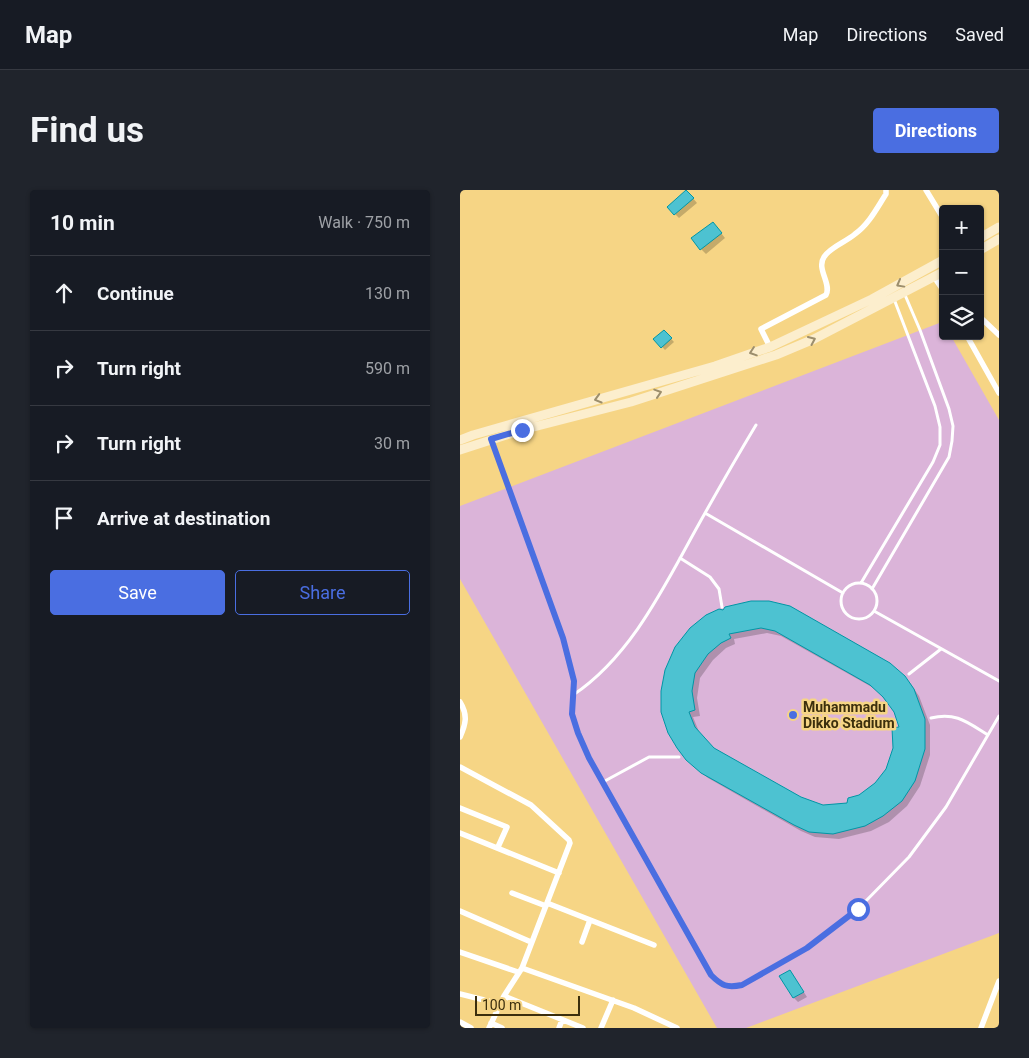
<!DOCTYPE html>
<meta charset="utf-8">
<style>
body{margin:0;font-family:Roboto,sans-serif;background:#20242c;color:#f1f3f6}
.controls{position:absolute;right:15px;top:15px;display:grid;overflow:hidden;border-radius:5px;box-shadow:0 1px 4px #0004}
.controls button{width:45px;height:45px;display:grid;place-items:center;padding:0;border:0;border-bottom:1px solid #363941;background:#171b24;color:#f1f3f6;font:25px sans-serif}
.scale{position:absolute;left:15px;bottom:12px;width:105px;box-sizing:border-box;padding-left:5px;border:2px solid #3c2f0d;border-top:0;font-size:14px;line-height:18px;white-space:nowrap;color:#3c2f0d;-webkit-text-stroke:4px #f6d585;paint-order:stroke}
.stop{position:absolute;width:15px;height:15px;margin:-11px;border:4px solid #4a6ee1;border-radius:50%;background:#fff}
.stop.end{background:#4a6ee1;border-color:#fff;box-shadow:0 1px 5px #0008}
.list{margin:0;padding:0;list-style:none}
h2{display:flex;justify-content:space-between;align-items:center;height:65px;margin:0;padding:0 20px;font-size:21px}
h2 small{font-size:16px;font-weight:400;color:#9ea1a6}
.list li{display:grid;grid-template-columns:32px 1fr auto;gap:15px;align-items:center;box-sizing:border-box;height:75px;padding:0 20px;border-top:1px solid #363941}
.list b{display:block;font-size:19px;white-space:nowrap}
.list em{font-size:16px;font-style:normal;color:#9ea1a6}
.actions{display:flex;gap:10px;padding:15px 20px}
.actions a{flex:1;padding:11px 0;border:1px solid #4a6ee1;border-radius:5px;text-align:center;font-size:18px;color:#4a6ee1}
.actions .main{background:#4a6ee1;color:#fff}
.icon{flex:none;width:28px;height:28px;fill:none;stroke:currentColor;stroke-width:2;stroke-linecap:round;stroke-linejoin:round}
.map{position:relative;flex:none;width:539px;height:838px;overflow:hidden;border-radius:5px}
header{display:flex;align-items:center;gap:30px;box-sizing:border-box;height:70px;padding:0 25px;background:#171b24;border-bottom:1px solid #363941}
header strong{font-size:24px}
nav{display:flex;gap:28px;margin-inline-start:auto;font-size:18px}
.intro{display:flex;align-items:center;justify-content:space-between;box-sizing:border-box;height:120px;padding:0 30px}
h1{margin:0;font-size:35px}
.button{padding:12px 22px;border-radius:5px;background:#4a6ee1;color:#fff;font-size:18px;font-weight:700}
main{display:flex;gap:30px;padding:0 30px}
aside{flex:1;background:#171b24;border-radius:5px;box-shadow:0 1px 4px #0004}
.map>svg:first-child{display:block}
.green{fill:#dbb4d9}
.shadow{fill:#0003;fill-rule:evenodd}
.building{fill:#4dc2d1;stroke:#0096a5;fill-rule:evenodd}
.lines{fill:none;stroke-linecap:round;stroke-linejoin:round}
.lane{stroke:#fff;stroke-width:3}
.street{stroke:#fff;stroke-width:5.5}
.secondary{stroke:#fceecd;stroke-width:9}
.oneway{stroke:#9c8e6d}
.route{stroke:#4a6ee1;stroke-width:6}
.poi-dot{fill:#4a6ee1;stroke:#f6d585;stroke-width:2}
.labels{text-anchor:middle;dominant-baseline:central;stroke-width:5;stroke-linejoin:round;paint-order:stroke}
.poi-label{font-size:14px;font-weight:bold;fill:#3c2f0d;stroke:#f6d585;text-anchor:start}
</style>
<header>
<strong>Map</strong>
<nav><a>Map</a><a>Directions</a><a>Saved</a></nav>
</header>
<div class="intro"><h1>Find us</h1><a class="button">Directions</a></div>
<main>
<aside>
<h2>10 min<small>Walk · 750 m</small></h2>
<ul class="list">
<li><svg class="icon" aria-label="ahead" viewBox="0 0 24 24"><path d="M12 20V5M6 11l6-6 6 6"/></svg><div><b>Continue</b></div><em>130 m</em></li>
<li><svg class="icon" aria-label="right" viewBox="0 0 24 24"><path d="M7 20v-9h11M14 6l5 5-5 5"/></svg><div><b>Turn right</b></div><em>590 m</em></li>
<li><svg class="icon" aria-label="right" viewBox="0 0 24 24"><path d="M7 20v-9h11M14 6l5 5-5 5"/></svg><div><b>Turn right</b></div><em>30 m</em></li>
<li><svg class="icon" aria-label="arrive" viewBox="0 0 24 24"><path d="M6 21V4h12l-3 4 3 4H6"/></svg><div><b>Arrive at destination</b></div></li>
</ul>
<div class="actions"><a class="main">Save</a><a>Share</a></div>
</aside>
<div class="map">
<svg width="539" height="838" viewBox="0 0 539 838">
<rect width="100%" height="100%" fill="#f6d585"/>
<path class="green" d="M 482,132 L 483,146 L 491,146 L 539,230 L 539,743 L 286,838 L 257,838 L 0,389 L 0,316 Z"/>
<path class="shadow" d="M 231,6 L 237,13 L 219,28 L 215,24 Z
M 257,38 L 265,48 L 246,64 L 241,59 Z
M 204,141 L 214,152 L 205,160 L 195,149 Z
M 259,420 L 444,487 L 450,493 L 459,506 L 470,535 L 470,565 L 460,596 L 447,616 L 429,632 L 411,641 L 379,649 L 355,647 L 341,641 L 248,588 L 233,576 L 210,543 ZM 307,443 L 321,446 L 417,500 L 435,522 L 440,538 L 427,579 L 416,594 L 388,615 L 363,616 L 341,608 L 253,559 L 240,544 L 233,527 L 240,526 L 237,508 L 240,488 L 253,470 L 266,458 L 275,454 L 274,449 Z
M 330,781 L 347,807 L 338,812 L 334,808 Z"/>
<path class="building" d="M 226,0 L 234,8 L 214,25 L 207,17 Z
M 253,32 L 262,43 L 240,60 L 231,48 Z
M 204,140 L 212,148 L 201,158 L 193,149 Z
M 291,411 L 309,411 L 330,416 L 430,473 L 445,486 L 454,499 L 465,529 L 465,559 L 455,591 L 442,611 L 423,626 L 405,636 L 373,644 L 349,642 L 334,635 L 241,583 L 226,570 L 217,558 L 208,543 L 201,522 L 201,501 L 205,480 L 215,457 L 230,438 L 246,425 L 259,419 L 263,420 L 265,417 ZM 301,438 L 315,441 L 410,495 L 423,507 L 434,522 L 439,537 L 432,538 L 433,558 L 426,579 L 415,593 L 399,605 L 388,608 L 387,613 L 363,615 L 341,607 L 254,558 L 235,537 L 229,522 L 235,520 L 232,501 L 235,483 L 248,464 L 261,453 L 271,448 L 269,444 Z
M 330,780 L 344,802 L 333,808 L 319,786 Z"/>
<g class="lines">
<path class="lane" d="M 32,252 L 103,448 L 114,491 L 112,524 L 117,543 L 129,568 L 251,785 C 262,796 267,798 282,795 L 347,758 L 398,719 L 449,667 L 486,617 L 539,526
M 245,323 L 383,403
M 220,368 L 250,387 L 259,399 L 262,417
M 401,393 L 473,272 L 480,255 L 480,237 L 475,216 L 434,109
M381 411a18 18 0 1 1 36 0a18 18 0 1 1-36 0Z
M 412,399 L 489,267 L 492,251 L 493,236 L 489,219 L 460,140 L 445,105
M 414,421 L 539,491
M 449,484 L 481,459
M 113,505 C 170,467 203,399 235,341 C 255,305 275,270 296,235
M 471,528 C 496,522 507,532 528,545
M 143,592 L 189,567 L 219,567"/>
<path class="street" d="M 466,0 L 483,28
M 474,87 L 483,100
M 520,127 L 539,145
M 507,146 L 539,203
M 310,157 L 301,139 L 366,105 C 372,94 356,79 364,67 C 370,57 386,52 395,44 C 409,34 417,18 426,4 L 426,0
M 0,512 C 8,525 6,534 0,547
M 0,577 L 71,615 L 109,650 L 110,653 L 62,778 L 44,806 L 29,838
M 0,618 L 47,637 L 38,657
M 0,643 L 99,683
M 52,703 L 86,716
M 87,713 L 194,755
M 0,721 L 71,752
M 122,752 L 130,730
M 0,762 L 58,782
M 62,778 L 174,818 L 217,838
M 0,804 L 40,814
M 44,806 L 123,838
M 0,832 L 11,838
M 31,833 L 42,838
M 99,838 L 102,830
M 141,838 L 153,810
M 521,838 L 539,791"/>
<path class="secondary" d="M 520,48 L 539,37
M 520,60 L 539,49
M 0,250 L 13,245 L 255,176 L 310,157 L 412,109 L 483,70
M 0,260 L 62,240 L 171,212 L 316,165 L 354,149 L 483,82"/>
</g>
<defs><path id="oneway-chevron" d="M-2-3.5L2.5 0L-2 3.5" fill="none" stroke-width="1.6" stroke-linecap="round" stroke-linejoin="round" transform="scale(1.25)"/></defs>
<g class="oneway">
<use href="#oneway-chevron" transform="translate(440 94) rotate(151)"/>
<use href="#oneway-chevron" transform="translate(352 150) rotate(-24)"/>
<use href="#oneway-chevron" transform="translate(293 162) rotate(161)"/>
<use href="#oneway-chevron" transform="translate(198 203) rotate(-18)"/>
<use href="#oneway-chevron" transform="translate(138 209) rotate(164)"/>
</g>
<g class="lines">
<path class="route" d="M 62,240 L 31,249 L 103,448 L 114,491 L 112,524 L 118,543 L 129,568 L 251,785 C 262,796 267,798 282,795 L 347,758 L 398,719"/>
</g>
<circle class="poi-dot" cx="333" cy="525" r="5"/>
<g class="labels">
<g class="poi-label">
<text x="343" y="517">Muhammadu<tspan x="343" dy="16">Dikko Stadium</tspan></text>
</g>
</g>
</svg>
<div class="controls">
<button>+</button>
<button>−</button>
<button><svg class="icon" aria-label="layers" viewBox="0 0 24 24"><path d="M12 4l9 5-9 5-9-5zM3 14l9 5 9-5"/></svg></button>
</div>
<div class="scale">100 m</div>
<div class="stop" style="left:398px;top:719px"></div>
<div class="stop end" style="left:62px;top:240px"></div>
</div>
</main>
